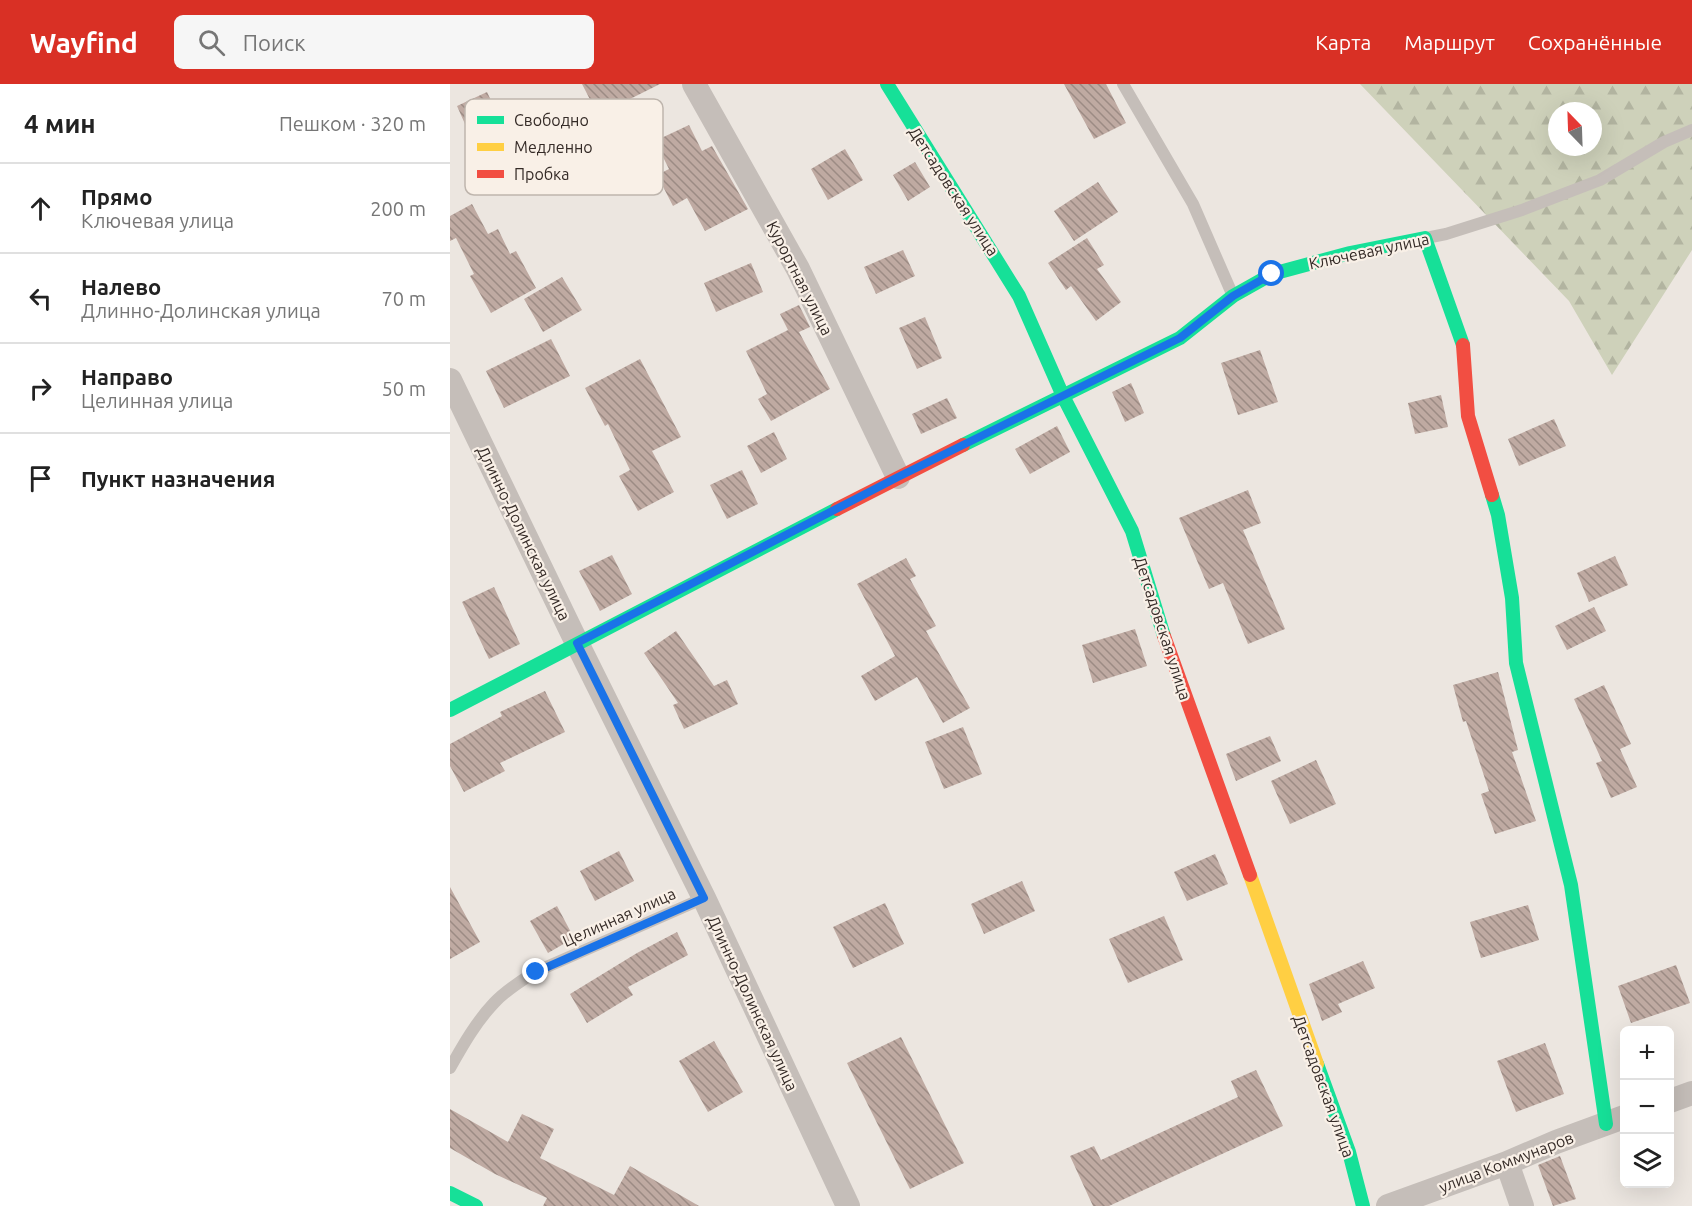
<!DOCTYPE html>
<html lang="ru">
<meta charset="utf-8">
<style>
body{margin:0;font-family:Ubuntu,sans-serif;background:#f6f6f6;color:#222}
.controls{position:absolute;right:18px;bottom:18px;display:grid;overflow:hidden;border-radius:9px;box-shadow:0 6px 24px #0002}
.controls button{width:54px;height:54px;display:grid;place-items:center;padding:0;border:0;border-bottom:2px solid #e0e0e0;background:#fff;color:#222;font:30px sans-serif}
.compass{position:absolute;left:1098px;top:18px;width:54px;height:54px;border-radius:50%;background:#fff;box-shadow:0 6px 24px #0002;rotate:337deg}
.stop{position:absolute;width:18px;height:18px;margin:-14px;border:4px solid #1a73e8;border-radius:50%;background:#fff}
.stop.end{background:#1a73e8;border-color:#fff;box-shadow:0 2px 6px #0008}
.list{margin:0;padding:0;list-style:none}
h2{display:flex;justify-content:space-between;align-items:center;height:78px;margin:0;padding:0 24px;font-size:26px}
h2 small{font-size:20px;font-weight:400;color:#767676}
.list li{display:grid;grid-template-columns:39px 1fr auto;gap:18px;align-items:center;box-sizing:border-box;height:90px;padding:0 24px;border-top:2px solid #e0e0e0}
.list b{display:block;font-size:22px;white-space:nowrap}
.list p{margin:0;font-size:20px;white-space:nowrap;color:#767676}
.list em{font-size:20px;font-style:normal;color:#767676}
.icon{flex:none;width:33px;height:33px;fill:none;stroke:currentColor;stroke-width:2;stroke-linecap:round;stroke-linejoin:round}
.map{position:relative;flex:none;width:1242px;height:1122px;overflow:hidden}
header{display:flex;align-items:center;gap:36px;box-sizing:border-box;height:84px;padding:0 30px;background:#d93025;color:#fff}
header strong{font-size:28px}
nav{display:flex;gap:33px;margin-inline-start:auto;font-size:21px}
.search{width:420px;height:54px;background:#f6f6f6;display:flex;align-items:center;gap:15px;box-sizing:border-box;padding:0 21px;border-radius:9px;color:#767676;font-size:22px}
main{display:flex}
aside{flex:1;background:#fff}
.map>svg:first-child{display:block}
.forest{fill:url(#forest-firs);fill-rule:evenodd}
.building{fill:url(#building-back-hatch)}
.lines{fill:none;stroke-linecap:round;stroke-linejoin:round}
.lane{stroke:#c5beb9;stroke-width:12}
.street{stroke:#c5beb9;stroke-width:24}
.fast{stroke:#16e098;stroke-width:14}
.slow{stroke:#ffcf43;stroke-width:14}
.jam{stroke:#f24e42;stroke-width:14}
.route{stroke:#1a73e8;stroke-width:8}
.labels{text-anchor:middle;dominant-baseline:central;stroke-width:4.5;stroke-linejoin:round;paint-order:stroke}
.street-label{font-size:16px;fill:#352b27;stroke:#f9f0e7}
.key{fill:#f9f0e7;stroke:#beb5ad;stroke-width:1.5}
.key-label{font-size:16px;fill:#352b27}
</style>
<header>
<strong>Wayfind</strong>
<div class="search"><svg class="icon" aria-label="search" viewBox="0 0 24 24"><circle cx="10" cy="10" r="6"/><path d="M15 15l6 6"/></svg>Поиск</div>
<nav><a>Карта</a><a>Маршрут</a><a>Сохранённые</a></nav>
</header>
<main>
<aside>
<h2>4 мин<small>Пешком · 320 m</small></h2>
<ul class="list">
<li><svg class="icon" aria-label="ahead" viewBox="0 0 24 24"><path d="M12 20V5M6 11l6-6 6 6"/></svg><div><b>Прямо</b><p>Ключевая улица</p></div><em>200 m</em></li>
<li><svg class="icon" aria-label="left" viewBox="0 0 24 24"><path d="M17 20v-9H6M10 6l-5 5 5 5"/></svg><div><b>Налево</b><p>Длинно-Долинская улица</p></div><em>70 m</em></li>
<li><svg class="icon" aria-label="right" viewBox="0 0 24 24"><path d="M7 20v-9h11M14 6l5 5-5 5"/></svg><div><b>Направо</b><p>Целинная улица</p></div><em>50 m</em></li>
<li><svg class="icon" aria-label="arrive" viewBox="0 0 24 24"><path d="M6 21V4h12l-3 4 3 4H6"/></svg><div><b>Пункт назначения</b></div></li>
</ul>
</aside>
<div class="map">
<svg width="1242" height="1122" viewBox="0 0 1242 1122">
<defs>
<pattern id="forest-firs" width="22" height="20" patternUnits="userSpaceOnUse" patternTransform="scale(1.5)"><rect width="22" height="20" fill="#ced1ba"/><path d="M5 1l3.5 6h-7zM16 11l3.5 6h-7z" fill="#b2b4a0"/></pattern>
<pattern id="building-back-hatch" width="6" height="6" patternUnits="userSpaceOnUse" patternTransform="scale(1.5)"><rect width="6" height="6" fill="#bfaaa2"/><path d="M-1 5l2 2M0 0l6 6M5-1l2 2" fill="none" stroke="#9c8b84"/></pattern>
</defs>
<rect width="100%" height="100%" fill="#ece6e0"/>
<path class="forest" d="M 910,0 L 1242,0 L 1242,166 L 1162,291 L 1119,217 ZM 1107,27 L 1143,27 L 1143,63 L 1107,63 Z"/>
<path class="building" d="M 132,0 L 210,0 L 148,31 Z
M 614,0 L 656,0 L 676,39 L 644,55 Z
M 37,8 L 54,44 L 23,58 L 7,22 Z
M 239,41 L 252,67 L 262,62 L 298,125 L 255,147 L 237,114 L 223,122 L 207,91 L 219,85 L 205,57 Z
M 395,65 L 413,96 L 378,116 L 361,85 Z
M 465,78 L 480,103 L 458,117 L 443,91 Z
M 648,98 L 668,128 L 624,157 L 604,127 Z
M 22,120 L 38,150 L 48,145 L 60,170 L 66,167 L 86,204 L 41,229 L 20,192 L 24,190 L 6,154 L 0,157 L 0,132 Z
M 637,154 L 654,181 L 647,185 L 671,218 L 646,237 L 621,202 L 616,206 L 598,179 Z
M 453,166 L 465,192 L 426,210 L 414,183 Z
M 301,179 L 313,208 L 266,228 L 254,199 Z
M 112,193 L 132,226 L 93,248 L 74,215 Z
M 349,221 L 360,243 L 349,248 L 380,305 L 321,337 L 308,315 L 317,310 L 296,267 L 338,246 L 330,230 Z
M 475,233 L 492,274 L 467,285 L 449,244 Z
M 101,255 L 120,292 L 54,324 L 36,287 Z
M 810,266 L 828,318 L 788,331 L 771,279 Z
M 190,275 L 231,353 L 202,367 L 224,408 L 188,427 L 169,392 L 180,386 L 158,340 L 155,342 L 135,304 Z
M 681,299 L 694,329 L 675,338 L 662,308 Z
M 991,311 L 998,343 L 965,350 L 958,319 Z
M 497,314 L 507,334 L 471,350 L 462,330 Z
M 1104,335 L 1116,362 L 1069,382 L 1058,355 Z
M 607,342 L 620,368 L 580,390 L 565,365 Z
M 324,348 L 337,375 L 311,389 L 297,362 Z
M 292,386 L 308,420 L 277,435 L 260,401 Z
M 798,406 L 811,439 L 793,446 L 835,545 L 798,560 L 773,499 L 759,505 L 729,434 Z
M 162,471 L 182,510 L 150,527 L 129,487 Z
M 1165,472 L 1178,501 L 1139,518 L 1127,489 Z
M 456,474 L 466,492 L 460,495 L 486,542 L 476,547 L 520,624 L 493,639 L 467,593 L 425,617 L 411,592 L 445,572 L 407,500 Z
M 44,503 L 70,560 L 39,575 L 12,518 Z
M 1144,523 L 1156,547 L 1117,566 L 1105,542 Z
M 685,545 L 697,582 L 643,599 L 632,561 Z
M 226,547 L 264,602 L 277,596 L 288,620 L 234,645 L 223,621 L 228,619 L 194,569 Z
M 1048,588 L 1068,666 L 1062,668 L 1086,737 L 1045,750 L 1031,710 L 1039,707 L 1016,637 L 1013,638 L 1003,601 Z
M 1154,601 L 1181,660 L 1170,665 L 1187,703 L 1161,714 L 1146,679 L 1152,677 L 1124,615 Z
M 95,607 L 115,648 L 50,679 L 55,687 L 14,708 L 0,682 L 0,660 L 52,632 L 50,628 Z
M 513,643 L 532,690 L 494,705 L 475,658 Z
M 820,652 L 831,677 L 786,697 L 776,670 Z
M 866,676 L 886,720 L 840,740 L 821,697 Z
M 169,767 L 184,797 L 145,817 L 130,787 Z
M 765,770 L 778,800 L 737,817 L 724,788 Z
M 572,797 L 585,827 L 534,850 L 521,820 Z
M 0,803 L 30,858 L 0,875 Z
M 435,819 L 454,860 L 403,884 L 383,843 Z
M 1078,821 L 1089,856 L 1031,874 L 1020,838 Z
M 107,822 L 124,854 L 98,869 L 80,837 Z
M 714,832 L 733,876 L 678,899 L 659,855 Z
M 227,848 L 238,871 L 178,903 L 183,911 L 137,939 L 120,910 L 187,869 Z
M 913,877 L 925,904 L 888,920 L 892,928 L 872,937 L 859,900 Z
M 1226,881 L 1240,919 L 1181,939 L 1168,902 Z
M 451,953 L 514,1079 L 460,1105 L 397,979 Z
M 264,957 L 293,1008 L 258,1028 L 229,977 Z
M 1095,959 L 1114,1010 L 1066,1028 L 1047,977 Z
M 806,986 L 833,1042 L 659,1122 L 643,1122 L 620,1072 L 644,1062 L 651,1076 L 788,1013 L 781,997 Z
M 0,1025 L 58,1058 L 72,1030 L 104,1045 L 90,1074 L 164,1111 L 180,1082 L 249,1122 L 93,1122 L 97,1114 L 45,1090 L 0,1064 Z
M 1110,1072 L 1126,1115 L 1103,1122 L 1088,1081 Z"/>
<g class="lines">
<path class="lane" d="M 673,0 L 743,120 L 783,212
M 976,154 L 996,150 L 1072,126 L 1150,96 L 1214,58 L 1242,46
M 0,984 C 13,961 26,938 44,919 C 56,906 71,897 85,888 L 254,814"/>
<path class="street" d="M 244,0 L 348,185 L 448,393
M 0,296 L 127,559 L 254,814 L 398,1122
M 1220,1017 L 1242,1009
M 1057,1079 L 1072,1122
M 938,1122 L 1057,1079 L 1106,1058 L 1174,1033"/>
<path class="fast" d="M 437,0 L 569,212 L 613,312 L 682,447 L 714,552
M 513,361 L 730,254 L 783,212 L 822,190 L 900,169 L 975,154 L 1013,261
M 1042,411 L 1048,431 L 1062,514 L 1066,579 L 1121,801 L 1156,1040
M 0,626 L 387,425
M 867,980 L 899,1068 L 913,1122
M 0,1109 L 26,1122"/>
<path class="slow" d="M 800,791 L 867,980"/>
<path class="jam" d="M 1013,261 L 1018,332 L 1042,411
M 387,425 L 513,361
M 714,552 L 800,791"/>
</g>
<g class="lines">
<path class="route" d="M 86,888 L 254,814 L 127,559 L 448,393 L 730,254 L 783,212 L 822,190"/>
</g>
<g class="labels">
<g class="street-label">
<text transform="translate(504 107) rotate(57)">Детсадовская улица</text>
<text transform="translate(919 167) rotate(-12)">Ключевая улица</text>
<text transform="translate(350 194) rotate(63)">Курортная улица</text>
<text transform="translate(74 449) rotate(64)">Длинно-Долинская улица</text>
<text transform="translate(713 544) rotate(72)">Детсадовская улица</text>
<text transform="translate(169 833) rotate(-24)">Целинная улица</text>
<text transform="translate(303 919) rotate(65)">Длинно-Долинская улица</text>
<text transform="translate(874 1002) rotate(70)">Детсадовская улица</text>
<text transform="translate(1056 1078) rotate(-21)">улица Коммунаров</text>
</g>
</g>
<rect x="15" y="15" width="198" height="96" rx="9" class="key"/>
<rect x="27" y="32" width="27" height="8" fill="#16e098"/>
<rect x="27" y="59" width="27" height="8" fill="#ffcf43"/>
<rect x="27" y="86" width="27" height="8" fill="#f24e42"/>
<g class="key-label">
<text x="64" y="42">Свободно</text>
<text x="64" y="69">Медленно</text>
<text x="64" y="96">Пробка</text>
</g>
</svg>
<div class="controls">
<button>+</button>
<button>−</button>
<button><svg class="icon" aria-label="layers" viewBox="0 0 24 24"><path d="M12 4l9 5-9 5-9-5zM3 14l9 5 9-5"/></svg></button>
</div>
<svg class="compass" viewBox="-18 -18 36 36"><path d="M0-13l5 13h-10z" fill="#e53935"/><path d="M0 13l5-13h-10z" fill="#767676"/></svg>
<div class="stop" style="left:822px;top:190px"></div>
<div class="stop end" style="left:86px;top:888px"></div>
</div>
</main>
